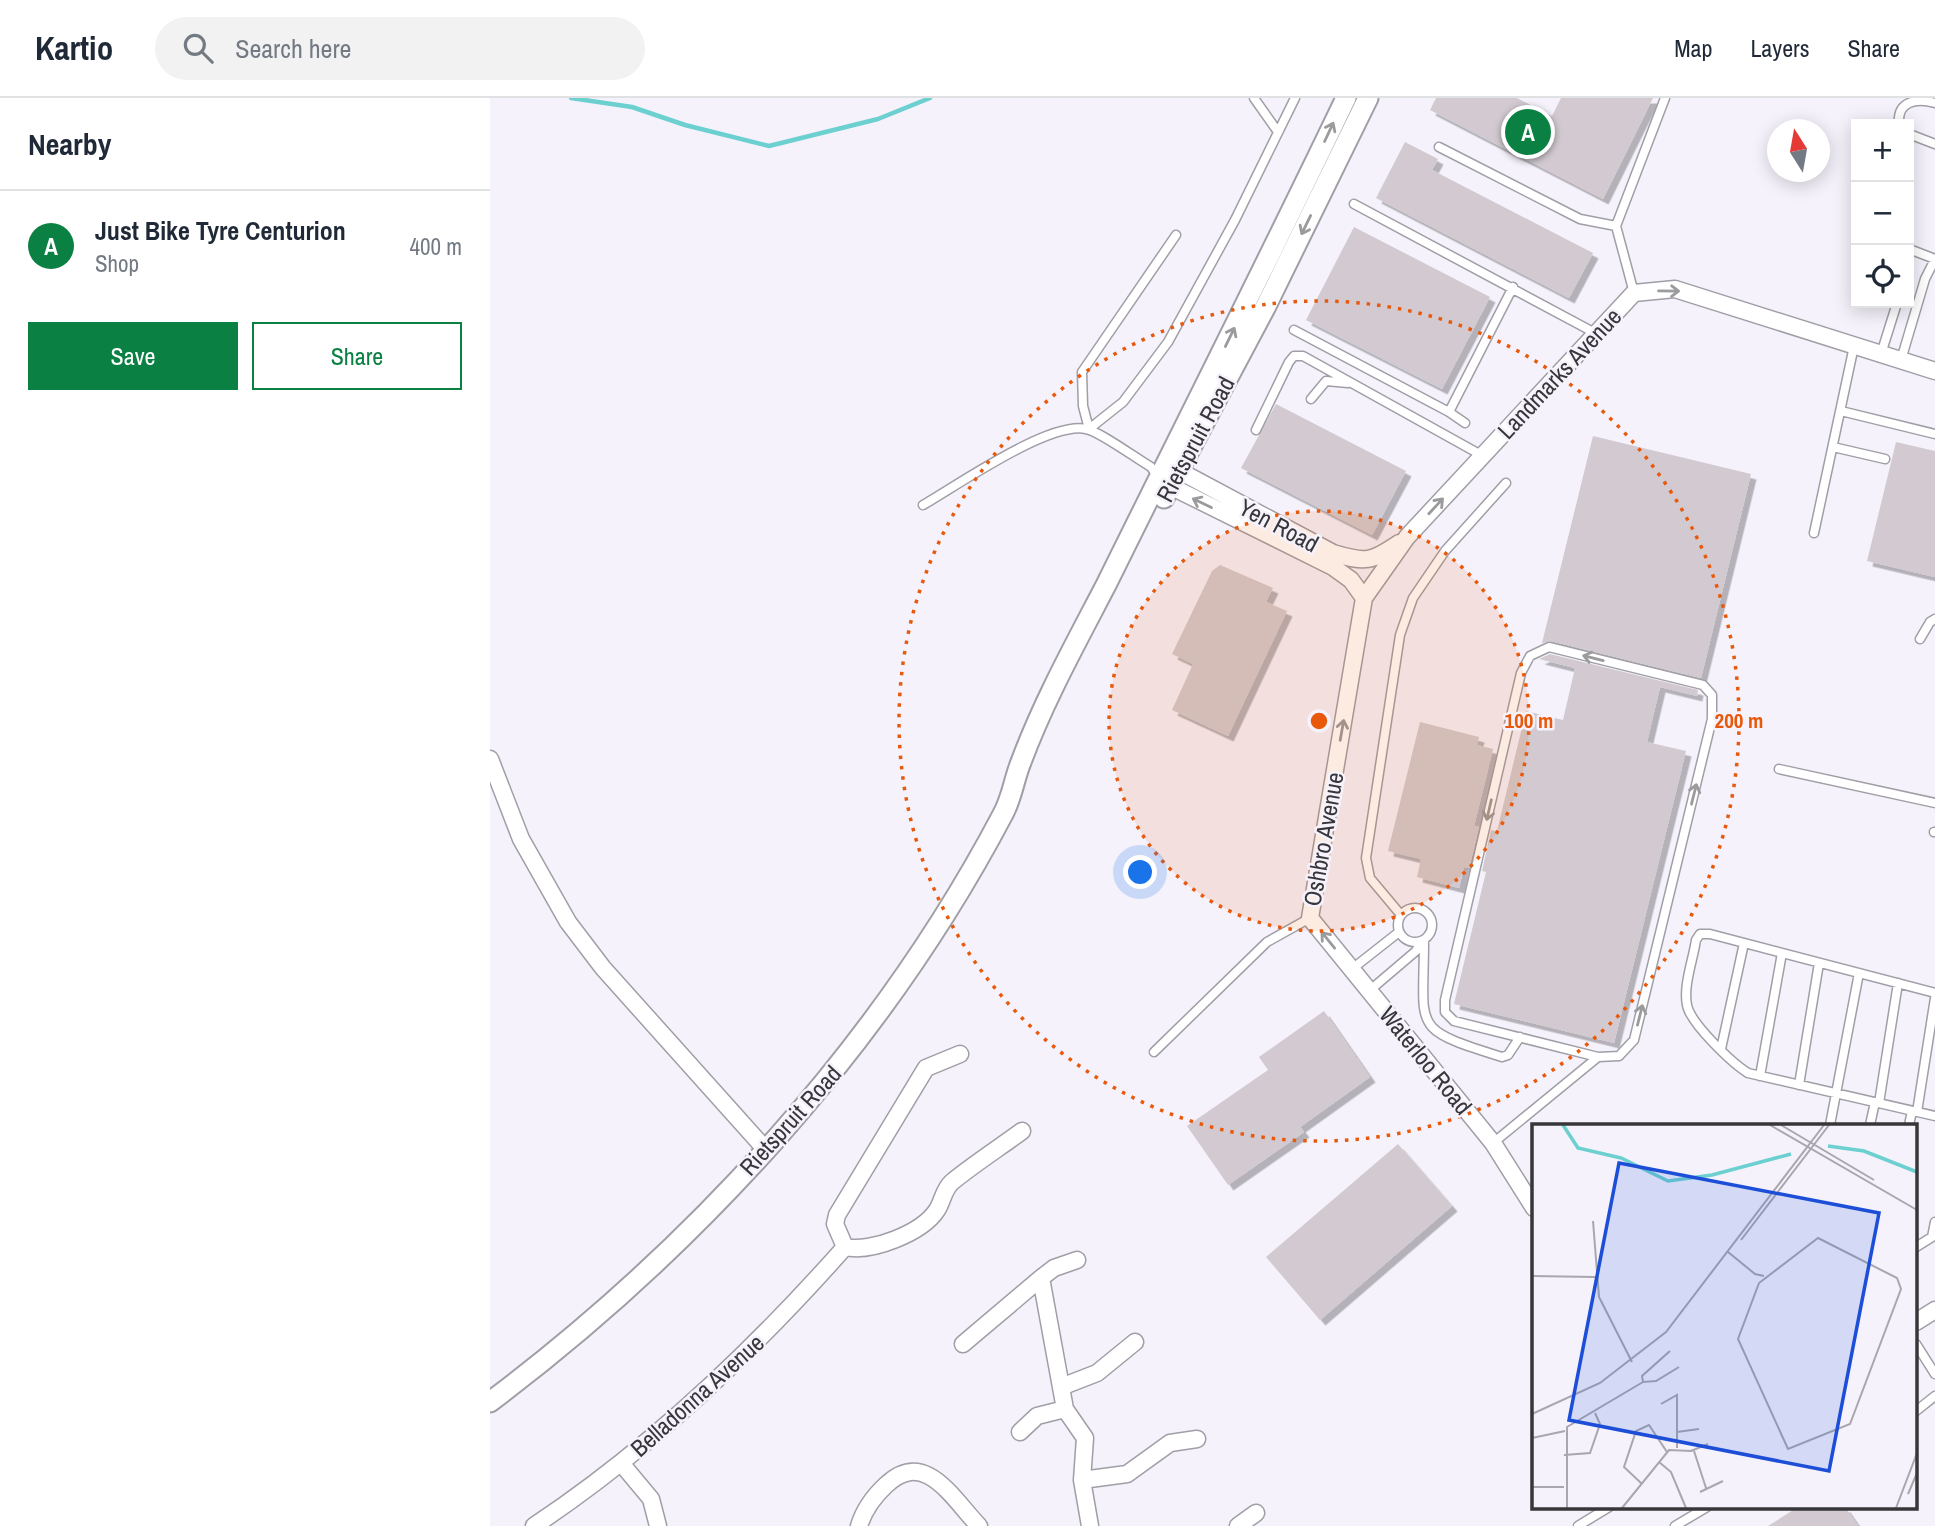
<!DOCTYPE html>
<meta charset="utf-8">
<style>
body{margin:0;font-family:"Archivo Narrow",sans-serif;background:#f2f2f3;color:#1f2937}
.controls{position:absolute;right:21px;top:21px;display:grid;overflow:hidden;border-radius:0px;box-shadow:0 4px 18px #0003}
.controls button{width:63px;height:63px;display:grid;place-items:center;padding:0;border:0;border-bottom:2px solid #e0e1e3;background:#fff;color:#1f2937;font:35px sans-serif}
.compass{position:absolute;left:1277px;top:21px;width:63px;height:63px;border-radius:50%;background:#fff;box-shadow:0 4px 18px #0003;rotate:349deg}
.you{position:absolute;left:651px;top:775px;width:24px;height:24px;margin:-18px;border:5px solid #fff;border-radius:50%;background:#1a73e8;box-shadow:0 0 0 10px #1a73e833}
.badge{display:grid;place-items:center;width:46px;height:46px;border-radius:50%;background:#0b8043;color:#fff;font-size:23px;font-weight:700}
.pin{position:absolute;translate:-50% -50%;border:4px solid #fff;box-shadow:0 2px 7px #0006}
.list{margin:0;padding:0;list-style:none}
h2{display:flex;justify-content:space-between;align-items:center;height:91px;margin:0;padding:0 28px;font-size:30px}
h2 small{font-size:23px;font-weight:400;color:#747a83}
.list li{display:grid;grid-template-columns:46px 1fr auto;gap:21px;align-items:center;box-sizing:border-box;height:112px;padding:0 28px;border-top:2px solid #e0e1e3}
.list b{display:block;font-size:26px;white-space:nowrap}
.list p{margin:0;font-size:23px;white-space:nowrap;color:#747a83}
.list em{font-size:23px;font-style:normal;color:#747a83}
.actions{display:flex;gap:14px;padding:21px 28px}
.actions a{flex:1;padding:16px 0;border:2px solid #0b8043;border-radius:0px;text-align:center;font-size:24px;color:#0b8043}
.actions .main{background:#0b8043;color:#fff}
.icon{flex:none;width:38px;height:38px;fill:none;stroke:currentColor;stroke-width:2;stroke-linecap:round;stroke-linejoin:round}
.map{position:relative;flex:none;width:1445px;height:1428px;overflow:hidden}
header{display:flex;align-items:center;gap:42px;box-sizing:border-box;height:98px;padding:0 35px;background:#fff;border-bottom:2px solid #e0e1e3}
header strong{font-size:33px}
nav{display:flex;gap:38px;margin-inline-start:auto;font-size:24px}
.search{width:490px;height:63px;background:#f2f2f3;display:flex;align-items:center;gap:18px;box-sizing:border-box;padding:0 24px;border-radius:38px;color:#747a83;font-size:26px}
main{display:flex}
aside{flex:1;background:#fff}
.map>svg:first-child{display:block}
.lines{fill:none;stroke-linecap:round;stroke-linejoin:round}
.stream{stroke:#6ccfd0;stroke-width:4.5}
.building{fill:#d2cad0;filter:url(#shadow)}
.service-casing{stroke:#a09ea6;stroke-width:11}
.minor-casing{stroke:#a09ea6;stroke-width:19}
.tertiary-casing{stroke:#a09ea6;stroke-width:23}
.service{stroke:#fff;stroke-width:8}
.minor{stroke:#fff;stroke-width:16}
.tertiary{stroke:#fff;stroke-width:19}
.oneway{stroke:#9b9a9c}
.ring{fill:none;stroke:#e8590c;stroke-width:3.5;stroke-dasharray:3.5 7}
.labels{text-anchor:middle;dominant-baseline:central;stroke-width:5;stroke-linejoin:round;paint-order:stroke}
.street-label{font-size:24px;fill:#373639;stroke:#f5f2fb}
.inset-river{fill:none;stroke:#6ccfd0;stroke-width:3.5}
.inset-road{fill:none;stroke:#a9a7ad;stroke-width:2}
.view{fill:#1d4ed8;fill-opacity:0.15;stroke:#1d4ed8;stroke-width:3.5}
.inset-edge{fill:none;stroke:#373639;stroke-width:3.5}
.centre{fill:#e8590c;stroke:#f5f2fb;stroke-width:3.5}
.ring-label{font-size:21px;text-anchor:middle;font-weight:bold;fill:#e8590c;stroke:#f5f2fb;stroke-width:5;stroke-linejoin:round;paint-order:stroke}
</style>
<header>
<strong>Kartio</strong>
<div class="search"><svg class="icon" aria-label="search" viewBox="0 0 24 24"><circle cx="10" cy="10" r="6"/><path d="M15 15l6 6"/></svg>Search here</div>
<nav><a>Map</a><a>Layers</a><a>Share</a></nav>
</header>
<main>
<aside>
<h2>Nearby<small></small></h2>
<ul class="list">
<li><span class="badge">A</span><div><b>Just Bike Tyre Centurion</b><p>Shop</p></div><em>400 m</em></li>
</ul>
<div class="actions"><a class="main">Save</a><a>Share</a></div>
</aside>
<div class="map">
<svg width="1445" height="1428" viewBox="0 0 1445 1428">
<defs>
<filter id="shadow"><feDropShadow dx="5.5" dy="5.5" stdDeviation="0" flood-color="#0004"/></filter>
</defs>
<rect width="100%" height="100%" fill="#f5f2fb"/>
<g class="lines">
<path class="stream" d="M 81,0 L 142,9 L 195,27 L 279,48 L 388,21 L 440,0"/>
</g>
<path class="building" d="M 946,0 L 1027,0 L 1062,18 L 1071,0 L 1163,0 L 1113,101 L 940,12 Z
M 915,44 L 948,61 L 942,72 L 1103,155 L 1079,200 L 886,100 Z
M 864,129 L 1000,199 L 952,291 L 816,222 Z
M 786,306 L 916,373 L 882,437 L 751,370 Z
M 1103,338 L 1261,376 L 1211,580 L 1061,543 L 1052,545 Z
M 1406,344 L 1445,353 L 1445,479 L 1377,463 Z
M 730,467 L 783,490 L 776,504 L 797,513 L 738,638 L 682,612 L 703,566 L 682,556 L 722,473 Z
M 1060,556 L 1208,592 L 1207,598 L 1170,589 L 1157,644 L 1196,653 L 1124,945 L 964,906 L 996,774 L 992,773 L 1001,732 L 1007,733 L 1036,613 L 1073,622 L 1085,570 L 1049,561 Z
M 930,624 L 989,639 L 987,647 L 1003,651 L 984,728 L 989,729 L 979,770 L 974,769 L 969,790 L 927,779 L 931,761 L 898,753 Z
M 834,913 L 880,979 L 810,1029 L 814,1034 L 738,1087 L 697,1028 L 778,972 L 769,959 Z
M 908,1046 L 962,1108 L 830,1222 L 776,1159 Z
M 1308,1409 L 1355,1409 L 1368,1428 L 1278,1428 Z"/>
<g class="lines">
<defs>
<path id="service" d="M 764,0 L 788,34
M 1409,26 C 1407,3 1426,0 1445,5
M 1419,36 L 1445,46
M 949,49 L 1090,121 L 1126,128 L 1144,195
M 864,106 L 1107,236
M 1126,128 L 1175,0
M 686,137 L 592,274 L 593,308 L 599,331 L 633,304 L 678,244 L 745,122 L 805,0
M 1419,151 L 1445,161
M 804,232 L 959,314
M 1391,256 L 1407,205
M 1411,262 L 1435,181 L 1445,161
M 821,301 L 836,283 L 858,285
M 1351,313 L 1445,336
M 975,325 L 959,314 L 1023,189
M 766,332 L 799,264 L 804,258 L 813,258 L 993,358
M 1343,349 L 1395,361
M 433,407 C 468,387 559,323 596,331 C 609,333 647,361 661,369 L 668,379
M 1324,435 L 1364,248
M 1430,541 L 1440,524 L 1445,521
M 1289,671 L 1445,705
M 1444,734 L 1445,734
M908 827a17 17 0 1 1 34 0a17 17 0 1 1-34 0Z
M 911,817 L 880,780 L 876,760 L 910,537 L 923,500 L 955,453 L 1016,385
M 934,842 C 934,932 919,930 1012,959 L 1018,957 L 1030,939
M 862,871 L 909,834
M 879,893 L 926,853 L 931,844
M 1445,895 L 1220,836 L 1210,836 L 1206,842 C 1203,862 1193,888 1197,907 C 1200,925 1242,965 1258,975 L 1445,1018
M 1231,951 L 1254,845
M 664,954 L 777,844 L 820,820
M 1270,978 L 1292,855
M 1309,987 L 1329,865
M 1389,1005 L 1408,885
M 1427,1014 L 1445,900
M 1340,1027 L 1369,875
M 1380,1027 L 1385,1004
M 1419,1027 L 1422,1013
M 1003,1045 L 1108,959 L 1129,958 L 1144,942 L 1222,621 L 1222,597 L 1213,587 L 1059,549 L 1040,558 L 1031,575 L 955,902 L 955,914 L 964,923 L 1108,959
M 1426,1149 L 1442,1139 L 1445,1124
M 1426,1246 L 1445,1276
M 1426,1313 L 1445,1298
M 1088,1428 L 1119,1409
M 1185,1428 L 1217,1409"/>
<path id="minor" d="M 680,368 L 843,455 C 876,465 881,464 909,445
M 672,384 L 843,469 L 861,482 L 874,500
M 0,661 L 31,741 L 78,824 L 113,870 L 276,1052
M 470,956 L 436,970 L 347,1117 L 345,1126 L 355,1149 C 381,1155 432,1135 447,1112 C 453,1103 453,1092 462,1084 C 484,1066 509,1050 532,1033
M 1044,1110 L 1003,1045 L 820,820 L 874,500 L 917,439 L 1144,195 L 1185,191 L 1445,273
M 551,1180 L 564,1170 L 587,1162
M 1426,1224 L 1445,1212
M 473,1246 L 551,1180 L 575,1311 L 595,1340 L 592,1382 L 600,1428
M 571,1289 L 607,1275 L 645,1244
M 530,1334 L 547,1318 L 575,1311
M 131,1365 L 161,1401 L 168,1428
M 592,1382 L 637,1376 L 680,1345 L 707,1341
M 44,1428 C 160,1351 263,1253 355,1149
M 369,1428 C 374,1412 383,1399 396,1387 C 435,1350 462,1400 489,1428
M 748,1428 L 766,1415"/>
<path id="tertiary" d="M 674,400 L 776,208 L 878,0
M 0,1304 C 206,1149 392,946 513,716 C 522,700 524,681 531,664 C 554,602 587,543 617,485 C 697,323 778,163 856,0"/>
</defs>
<use href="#service" class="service-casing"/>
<use href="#minor" class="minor-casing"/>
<use href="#tertiary" class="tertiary-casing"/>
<use href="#service" class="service"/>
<use href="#minor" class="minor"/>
<use href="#tertiary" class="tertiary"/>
</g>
<defs><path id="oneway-shaft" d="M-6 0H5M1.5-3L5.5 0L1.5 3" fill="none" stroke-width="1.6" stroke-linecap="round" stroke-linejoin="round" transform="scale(1.75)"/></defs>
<g class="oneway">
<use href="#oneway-shaft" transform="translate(839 34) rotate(-65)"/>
<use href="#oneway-shaft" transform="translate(816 127) rotate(116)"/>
<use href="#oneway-shaft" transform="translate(1179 193) rotate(1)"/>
<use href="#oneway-shaft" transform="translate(740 239) rotate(-64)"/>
<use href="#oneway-shaft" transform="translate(712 405) rotate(-154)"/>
<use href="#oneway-shaft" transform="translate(946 408) rotate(-47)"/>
<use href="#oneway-shaft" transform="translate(1103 560) rotate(-166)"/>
<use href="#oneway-shaft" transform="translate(852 632) rotate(-80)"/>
<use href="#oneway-shaft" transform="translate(1204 696) rotate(-76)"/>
<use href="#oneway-shaft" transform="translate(999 712) rotate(103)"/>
<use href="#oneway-shaft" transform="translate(838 842) rotate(-129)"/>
<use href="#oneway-shaft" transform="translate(1150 917) rotate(-76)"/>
</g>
<circle cx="829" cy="623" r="210" fill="#e8590c" fill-opacity=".12"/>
<g class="ring">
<circle cx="829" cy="623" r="210"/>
<circle cx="829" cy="623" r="420"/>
</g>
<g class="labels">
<g class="street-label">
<text transform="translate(1069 275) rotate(-47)">Landmarks Avenue</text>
<text transform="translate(705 341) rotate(-62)">Rietspruit Road</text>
<text transform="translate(789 427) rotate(28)">Yen Road</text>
<text transform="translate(833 741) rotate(-80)">Oshbro Avenue</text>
<text transform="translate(936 962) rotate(51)">Waterloo Road</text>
<text transform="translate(300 1022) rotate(-48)">Rietspruit Road</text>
<text transform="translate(207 1297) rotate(-42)">Belladonna Avenue</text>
</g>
</g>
<g transform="translate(1042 1026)">
<rect width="385" height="385" fill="#f5f2fb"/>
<path class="inset-river" d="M 31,1 L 46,24 L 89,34 L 136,57 L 180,51 L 259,30M 296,22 L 332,27 L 385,48"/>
<path class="inset-road" d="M 238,1 L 385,86M 249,1 L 342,56M 61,97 L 67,173 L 100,238M 286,114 L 365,154 L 369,165 L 318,300 L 256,325 L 206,215 L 227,159 ZM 209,116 L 297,1M 196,128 L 223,150 L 232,152M 0,152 L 63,153M 138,227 L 110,252 L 111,258 L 124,257 L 147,243M 129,280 L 145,271 L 145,324M 0,290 L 68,259 L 134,208 L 292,1M 145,308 L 167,305M 0,314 L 33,307M 162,327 L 174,364M 32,331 L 58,329 L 68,300 L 63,289M 127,338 L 139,348 L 154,384M 109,359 L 92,343 L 104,307 L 117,301 L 135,328M 0,363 L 32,363M 168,368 L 191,357M 376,370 L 385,349M 35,384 L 35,303 L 111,258M 90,384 L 137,326 L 159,327 L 176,320M 364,384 L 385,329"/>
<path class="view" d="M 87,39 L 347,89 L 297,347 L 37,296 Z"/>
<rect width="385" height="385" class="inset-edge"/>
</g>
<circle cx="829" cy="623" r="10" class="centre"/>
<g class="ring-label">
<text x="1039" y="630">100 m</text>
<text x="1249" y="630">200 m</text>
</g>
</svg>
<div class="controls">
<button>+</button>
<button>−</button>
<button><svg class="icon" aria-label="locate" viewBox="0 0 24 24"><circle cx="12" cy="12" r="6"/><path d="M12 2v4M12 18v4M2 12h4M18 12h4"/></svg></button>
</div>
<svg class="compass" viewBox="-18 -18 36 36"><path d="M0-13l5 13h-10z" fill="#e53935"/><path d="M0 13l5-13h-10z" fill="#747a83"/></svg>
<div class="you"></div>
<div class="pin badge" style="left:1038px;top:34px">A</div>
</div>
</main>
